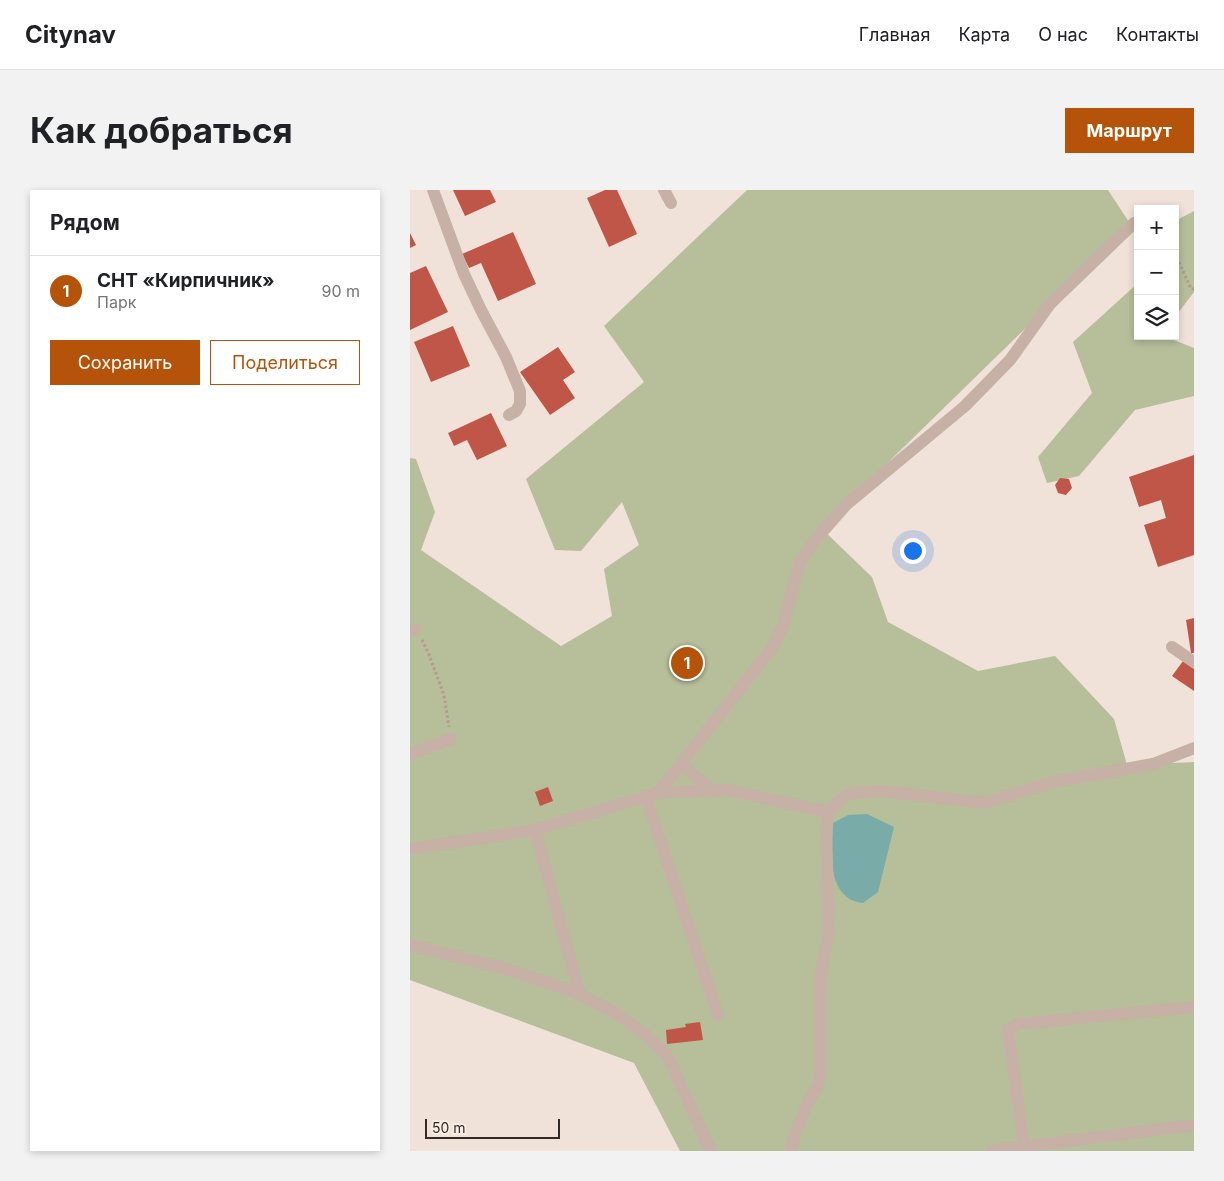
<!DOCTYPE html>
<html lang="ru">
<meta charset="utf-8">
<style>
body{margin:0;font-family:Inter,sans-serif;background:#f2f2f2;color:#202124}
.controls{position:absolute;right:15px;top:15px;display:grid;overflow:hidden;border-radius:0px;box-shadow:0 2px 8px #0003}
.controls button{width:45px;height:45px;display:grid;place-items:center;padding:0;border:0;border-bottom:1px solid #e0e0e0;background:#fff;color:#202124;font:25px sans-serif}
.scale{position:absolute;left:15px;bottom:12px;width:135px;box-sizing:border-box;padding-left:5px;border:2px solid #332926;border-top:0;font-size:14px;line-height:18px;white-space:nowrap;color:#332926;-webkit-text-stroke:4px #f8ede5;paint-order:stroke}
.you{position:absolute;left:502px;top:360px;width:18px;height:18px;margin:-12px;border:4px solid #fff;border-radius:50%;background:#1a73e8;box-shadow:0 0 0 8px #1a73e833}
.badge{display:grid;place-items:center;width:32px;height:32px;border-radius:50%;background:#b45309;color:#fff;font-size:16px;font-weight:700}
.pin{position:absolute;translate:-50% -50%;border:2px solid #fff;box-shadow:0 1px 5px #0006}
.list{margin:0;padding:0;list-style:none}
h2{display:flex;justify-content:space-between;align-items:center;height:65px;margin:0;padding:0 20px;font-size:21px}
h2 small{font-size:16px;font-weight:400;color:#757577}
.list li{display:grid;grid-template-columns:32px 1fr auto;gap:15px;align-items:center;box-sizing:border-box;height:70px;padding:0 20px;border-top:1px solid #e0e0e0}
.list b{display:block;font-size:19px;white-space:nowrap}
.list p{margin:0;font-size:16px;white-space:nowrap;color:#757577}
.list em{font-size:16px;font-style:normal;color:#757577}
.actions{display:flex;gap:10px;padding:15px 20px}
.actions a{flex:1;padding:11px 0;border:1px solid #b45309;border-radius:0px;text-align:center;font-size:18px;color:#b45309}
.actions .main{background:#b45309;color:#fff}
.icon{flex:none;width:28px;height:28px;fill:none;stroke:currentColor;stroke-width:2;stroke-linecap:round;stroke-linejoin:round}
.map{position:relative;flex:none;width:784px;height:961px;overflow:hidden;border-radius:0px}
header{display:flex;align-items:center;gap:30px;box-sizing:border-box;height:70px;padding:0 25px;background:#fff;border-bottom:1px solid #e0e0e0}
header strong{font-size:24px}
nav{display:flex;gap:28px;margin-inline-start:auto;font-size:18px}
.intro{display:flex;align-items:center;justify-content:space-between;box-sizing:border-box;height:120px;padding:0 30px}
h1{margin:0;font-size:35px}
.button{padding:12px 22px;border-radius:0px;background:#b45309;color:#fff;font-size:18px;font-weight:700}
main{display:flex;gap:30px;padding:0 30px}
aside{flex:1;background:#fff;border-radius:0px;box-shadow:0 2px 8px #0003}
.map>svg:first-child{display:block}
.green{fill:#b6be9a}
.water{fill:#79aba8}
.building{fill:#c05647}
.lines{fill:none;stroke-linecap:round;stroke-linejoin:round}
.path{stroke:#b39b90;stroke-width:3;stroke-dasharray:2.5 2.5;stroke-linecap:butt}
.minor{stroke:#c7b1a6;stroke-width:12}
</style>
<header>
<strong>Citynav</strong>
<nav><a>Главная</a><a>Карта</a><a>О нас</a><a>Контакты</a></nav>
</header>
<div class="intro"><h1>Как добраться</h1><a class="button">Маршрут</a></div>
<main>
<aside>
<h2>Рядом<small></small></h2>
<ul class="list">
<li><span class="badge">1</span><div><b>СНТ «Кирпичник»</b><p>Парк</p></div><em>90 m</em></li>
</ul>
<div class="actions"><a class="main">Сохранить</a><a>Поделиться</a></div>
</aside>
<div class="map">
<svg width="784" height="961" viewBox="0 0 784 961">
<rect width="100%" height="100%" fill="#f0e2d9"/>
<path class="green" d="M 337,0 L 698,0 L 721,35 L 411,338 L 462,387 L 478,432 L 568,481 L 645,466 L 704,529 L 717,575 L 784,572 L 784,961 L 270,961 L 224,873 L 0,790 L 0,268 L 6,269 L 25,322 L 11,360 L 151,456 L 202,426 L 194,379 L 229,355 L 212,312 L 171,361 L 145,360 L 116,289 L 234,192 L 194,136 Z
M 784,21 L 784,102 L 765,127 L 765,31 Z
M 728,93 L 728,146 L 754,146 L 784,158 L 784,206 L 725,220 L 669,286 L 637,293 L 628,267 L 682,203 L 663,152 Z"/>
<path class="water" d="M 457,624 L 484,637 L 468,702 L 453,713 C 448,712 442,711 438,708 C 416,691 423,657 423,633 L 438,625 Z"/>
<path class="building" d="M 43,0 L 80,0 L 86,12 L 55,26 Z
M 195,0 L 207,0 L 227,44 L 199,57 L 177,8 Z
M 103,42 L 126,94 L 88,111 L 71,73 L 59,78 L 52,64 Z
M 0,43 L 6,55 L 0,58 Z
M 16,76 L 38,122 L 0,140 L 0,83 Z
M 43,136 L 60,176 L 21,192 L 4,152 Z
M 148,157 L 165,182 L 153,190 L 165,208 L 140,225 L 110,182 Z
M 81,223 L 97,256 L 67,270 L 57,250 L 44,256 L 38,243 Z
M 784,265 L 784,365 L 748,377 L 734,335 L 756,328 L 751,310 L 729,317 L 719,287 Z
M 650,288 L 659,289 L 662,298 L 656,305 L 648,303 L 645,295 Z
M 784,428 L 784,463 L 781,463 L 776,430 Z
M 773,471 L 784,479 L 784,501 L 762,486 Z
M 138,597 L 143,611 L 130,616 L 125,602 Z
M 290,832 L 293,850 L 257,854 L 256,840 L 276,837 L 275,834 Z"/>
<g class="lines">
<path class="path" d="M 765,63 L 781,99 L 784,99
M 12,450 L 18,462 L 34,505 L 39,537"/>
<path class="minor" d="M 23,0 L 54,84 L 71,120 L 96,167 L 110,201 L 110,214 L 106,221 L 99,225
M 254,0 L 261,13
M 0,441 L 5,439
M 762,457 L 784,472
M 0,564 L 41,549
M 271,574 L 303,601
M 248,603 L 362,458 L 374,434 L 389,374 L 406,349 L 436,315 L 555,216 L 600,170 L 640,114 L 724,33
M 236,607 L 308,825
M 125,640 L 170,805
M 0,659 L 125,640 L 248,603 L 263,602 L 318,600 L 418,622 L 434,607 L 444,603 L 472,601 L 575,613 L 643,592 L 743,574 L 784,558
M 0,755 L 94,778 L 144,795 L 170,805 L 199,819 L 229,839 L 257,865 L 301,961
M 381,961 L 385,944 L 397,915 L 408,895 L 410,883 L 410,789 L 419,740 L 416,639 L 418,622
M 582,961 L 784,935
M 615,961 L 598,840 L 609,834 L 784,817"/>
</g>
</svg>
<div class="controls">
<button>+</button>
<button>−</button>
<button><svg class="icon" aria-label="layers" viewBox="0 0 24 24"><path d="M12 4l9 5-9 5-9-5zM3 14l9 5 9-5"/></svg></button>
</div>
<div class="scale">50 m</div>
<div class="you"></div>
<div class="pin badge" style="left:277px;top:473px">1</div>
</div>
</main>
